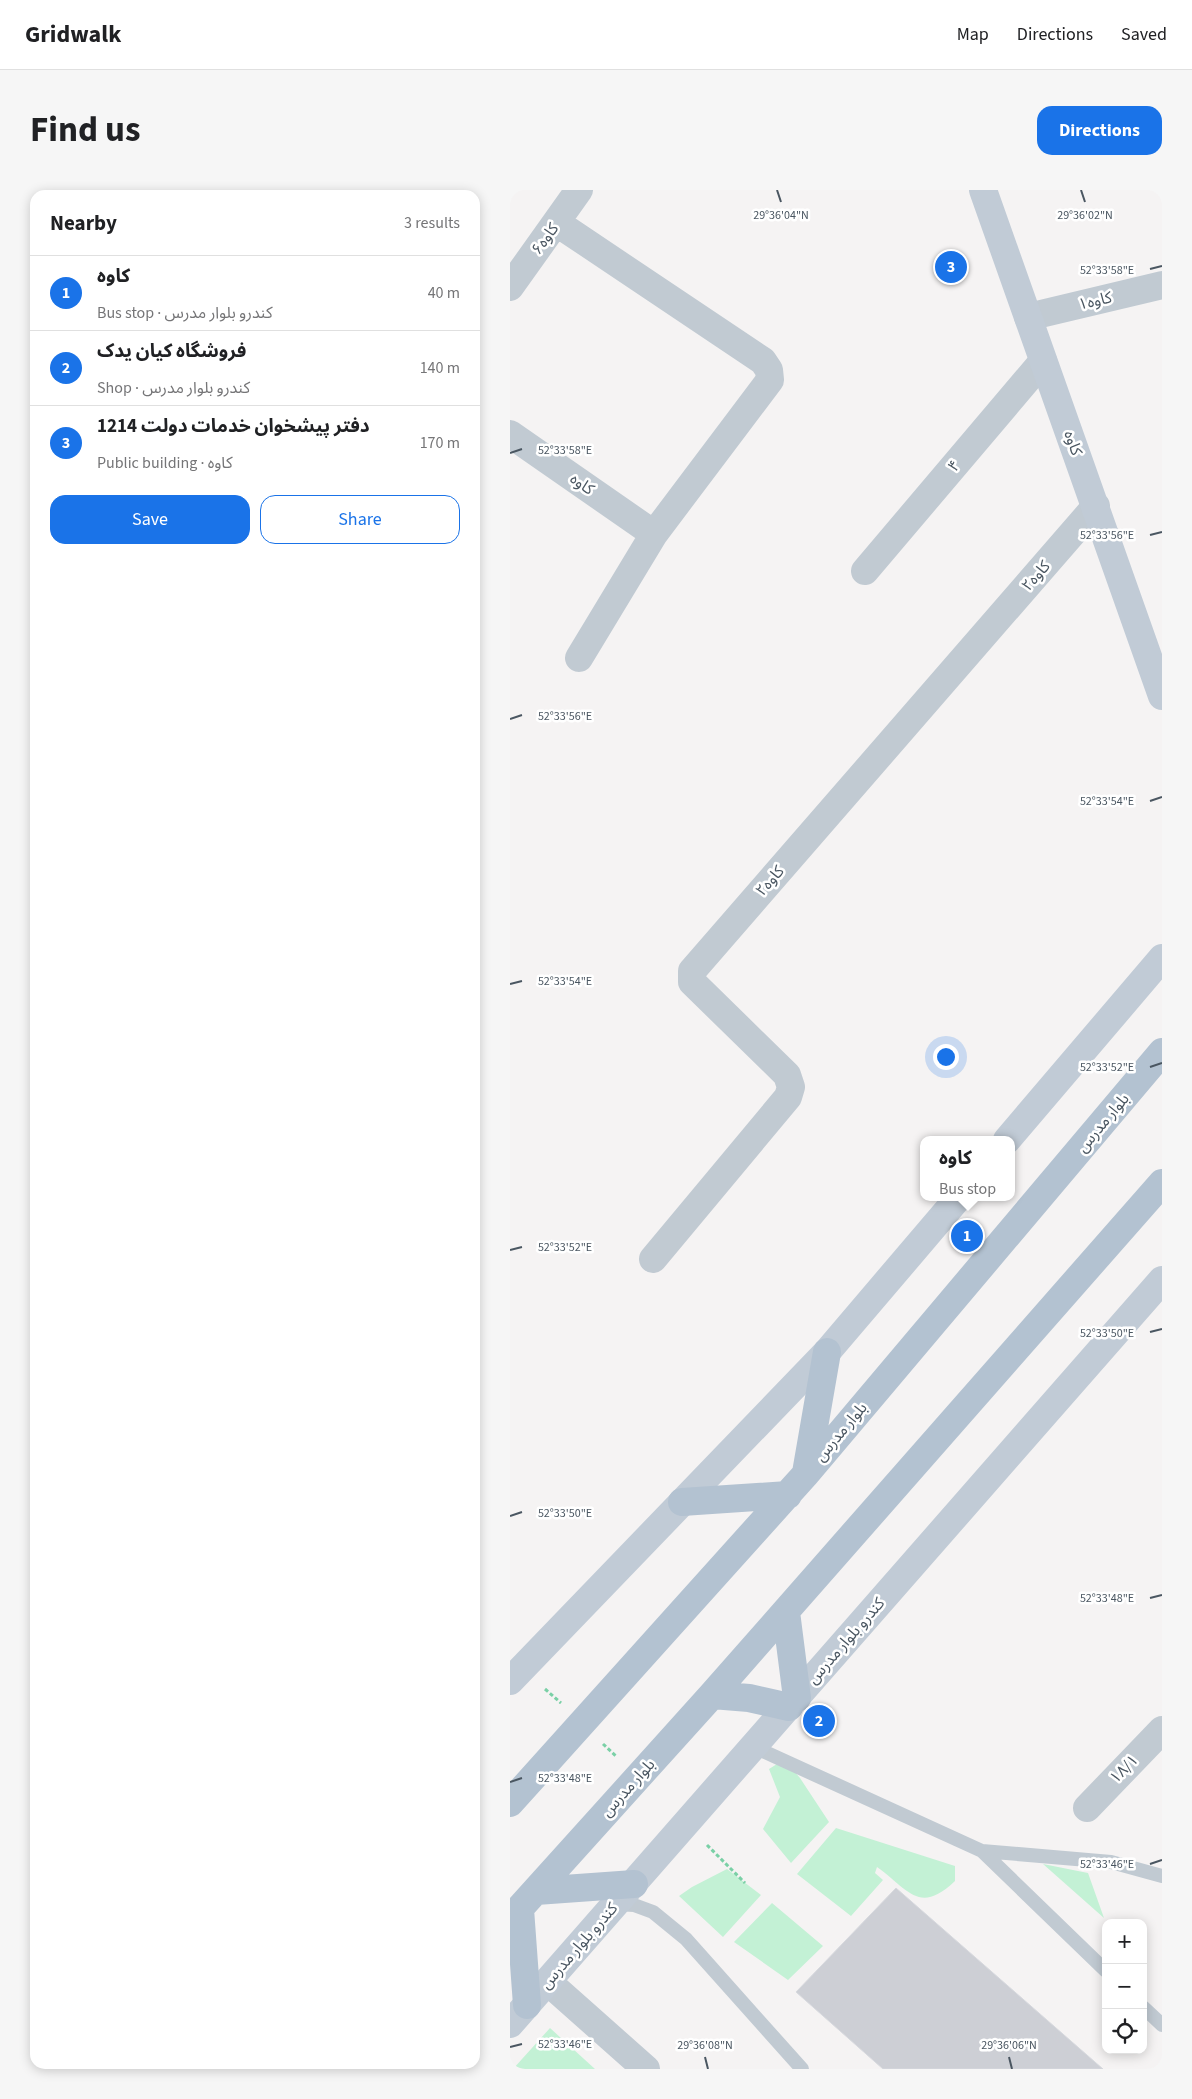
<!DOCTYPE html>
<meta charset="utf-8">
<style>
body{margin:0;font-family:"Source Sans 3","Noto Sans Arabic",sans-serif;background:#f6f6f6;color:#202124}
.controls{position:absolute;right:15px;bottom:15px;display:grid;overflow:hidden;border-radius:10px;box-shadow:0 2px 12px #0003}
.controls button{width:45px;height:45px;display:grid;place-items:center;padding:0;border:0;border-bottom:1px solid #e0e0e0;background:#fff;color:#202124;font:25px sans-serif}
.you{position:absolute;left:435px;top:866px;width:18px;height:18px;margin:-12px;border:4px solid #fff;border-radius:50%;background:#1a73e8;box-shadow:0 0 0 8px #1a73e833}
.badge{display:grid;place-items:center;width:32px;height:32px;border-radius:50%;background:#1a73e8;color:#fff;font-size:16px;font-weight:700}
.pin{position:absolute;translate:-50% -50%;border:2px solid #fff;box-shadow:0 1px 5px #0006}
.popup{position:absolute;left:410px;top:946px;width:95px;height:65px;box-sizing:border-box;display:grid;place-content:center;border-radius:10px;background:#fff;filter:drop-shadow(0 1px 4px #0005);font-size:16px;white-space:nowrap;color:#757577}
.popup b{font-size:19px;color:#202124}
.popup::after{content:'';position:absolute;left:50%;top:100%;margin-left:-10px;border:10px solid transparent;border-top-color:#fff}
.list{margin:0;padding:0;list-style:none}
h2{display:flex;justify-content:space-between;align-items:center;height:65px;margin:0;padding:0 20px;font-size:21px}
h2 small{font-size:16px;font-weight:400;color:#757577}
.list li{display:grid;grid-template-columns:32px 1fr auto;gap:15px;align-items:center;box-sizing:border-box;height:75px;padding:0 20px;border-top:1px solid #e0e0e0}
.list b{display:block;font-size:19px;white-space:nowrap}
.list p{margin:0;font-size:16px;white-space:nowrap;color:#757577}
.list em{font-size:16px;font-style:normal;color:#757577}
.actions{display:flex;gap:10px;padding:15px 20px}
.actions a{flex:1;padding:11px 0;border:1px solid #1a73e8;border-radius:15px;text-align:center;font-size:18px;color:#1a73e8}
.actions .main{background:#1a73e8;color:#fff}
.icon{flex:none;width:28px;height:28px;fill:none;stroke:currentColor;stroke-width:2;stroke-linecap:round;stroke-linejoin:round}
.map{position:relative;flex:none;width:652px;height:1879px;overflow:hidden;border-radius:15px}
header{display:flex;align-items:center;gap:30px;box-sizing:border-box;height:70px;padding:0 25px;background:#fff;border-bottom:1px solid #e0e0e0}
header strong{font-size:24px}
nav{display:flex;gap:28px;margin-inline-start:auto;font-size:18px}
.intro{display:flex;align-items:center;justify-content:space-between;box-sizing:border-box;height:120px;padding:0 30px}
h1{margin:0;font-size:35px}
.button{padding:12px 22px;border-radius:15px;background:#1a73e8;color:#fff;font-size:18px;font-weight:700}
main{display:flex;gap:30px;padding:0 30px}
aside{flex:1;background:#fff;border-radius:15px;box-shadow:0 2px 12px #0003}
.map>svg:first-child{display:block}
.green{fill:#c3f1d5}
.building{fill:#cdcfd5;stroke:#d7d9de}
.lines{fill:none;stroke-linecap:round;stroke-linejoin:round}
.path{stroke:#7ad0a6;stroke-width:3;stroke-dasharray:4 2.5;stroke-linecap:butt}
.lane{stroke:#c1cad2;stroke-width:14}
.street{stroke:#c1cad2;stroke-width:28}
.secondary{stroke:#c1cbd6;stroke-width:28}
.primary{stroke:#b3c2d1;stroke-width:28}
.ticks{fill:none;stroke:#4a5661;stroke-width:2}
.labels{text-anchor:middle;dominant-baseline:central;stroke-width:5;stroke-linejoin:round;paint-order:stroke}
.street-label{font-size:16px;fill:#4a5661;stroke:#fff}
.ticks-label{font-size:12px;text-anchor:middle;fill:#4a5661;stroke:#fff;stroke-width:5;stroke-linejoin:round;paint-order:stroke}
</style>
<header>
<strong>Gridwalk</strong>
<nav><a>Map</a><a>Directions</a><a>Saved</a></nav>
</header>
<div class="intro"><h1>Find us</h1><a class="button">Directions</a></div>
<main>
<aside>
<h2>Nearby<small>3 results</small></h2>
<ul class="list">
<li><span class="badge">1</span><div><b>کاوه</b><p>Bus stop · کندرو بلوار مدرس</p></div><em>40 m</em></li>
<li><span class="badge">2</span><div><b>فروشگاه کیان یدک</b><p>Shop · کندرو بلوار مدرس</p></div><em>140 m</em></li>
<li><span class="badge">3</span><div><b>دفتر پیشخوان خدمات دولت 1214</b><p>Public building · کاوه</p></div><em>170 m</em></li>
</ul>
<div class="actions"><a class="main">Save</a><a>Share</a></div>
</aside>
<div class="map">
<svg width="652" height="1879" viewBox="0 0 652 1879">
<rect width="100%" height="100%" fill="#f5f3f3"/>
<path class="green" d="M 277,1573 L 290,1588 L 319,1632 L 281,1673 L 253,1639 L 270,1607 L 259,1579 L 267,1574 Z
M 326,1638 L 445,1676 L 445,1691 C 409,1725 399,1700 367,1677 L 365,1683 L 373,1690 L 341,1726 L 287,1684 Z
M 533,1674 L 578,1683 L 594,1728 Z
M 217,1679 L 251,1705 L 213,1747 L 169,1706 L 182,1697 Z
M 262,1713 L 313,1756 L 278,1790 L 224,1752 Z
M 40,1838 L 85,1879 L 3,1879 Z"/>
<path class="building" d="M 386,1698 L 593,1879 L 373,1879 L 286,1802 Z"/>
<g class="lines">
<path class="path" d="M 35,1499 L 51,1513
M 93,1554 L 107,1567
M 197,1655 L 235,1693"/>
<path class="lane" d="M 244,1557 L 472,1661 L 596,1781
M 472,1661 L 601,1672 L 652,1686
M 106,1714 L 124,1715 L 143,1722 L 176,1749 L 292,1879
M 633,1817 L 652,1835"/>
<path class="street" d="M 47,33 L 253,171 L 259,180 L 260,190 L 144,344 L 69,468
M 0,97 L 69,0
M 518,127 L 652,95
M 0,244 L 144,344
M 355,381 L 533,171
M 143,1069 L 278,907 L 281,897 L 277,885 L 182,792 L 182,781 L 586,316
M 577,1618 L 652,1540
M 38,1792 L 136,1879"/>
<path class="secondary" d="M 473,0 L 652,506
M 497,950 L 652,768
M 0,1491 L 317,1162 L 449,1007
M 0,1834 L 652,1090"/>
<path class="primary" d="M 296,1283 L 317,1162
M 172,1312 L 278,1305
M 276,1422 L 287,1508
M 202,1505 L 239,1508 L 279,1517
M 0,1613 L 295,1285 L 652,862
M 26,1701 L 124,1694
M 10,1719 L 17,1815
M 0,1729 L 202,1505 L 652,993"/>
</g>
<path class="ticks" d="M 267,0 L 271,12M 571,0 L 575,12M 640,79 L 652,76M 0,263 L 12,259M 640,345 L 652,342M 0,529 L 12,525M 640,611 L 652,607M 0,794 L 12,791M 640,877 L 652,873M 0,1060 L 12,1057M 640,1142 L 652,1139M 0,1326 L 12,1322M 640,1408 L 652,1405M 0,1592 L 12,1588M 640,1674 L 652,1670M 0,1857 L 12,1854M 195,1867 L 198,1879M 499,1867 L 502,1879"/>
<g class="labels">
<g class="street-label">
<text transform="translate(35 49) rotate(-54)">کاوه۶</text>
<text transform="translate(585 111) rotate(-13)">کاوه۱</text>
<text transform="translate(563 253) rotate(70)">کاوه</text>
<text transform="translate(444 276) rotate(-50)">۴</text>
<text transform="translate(72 294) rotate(35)">کاوه</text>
<text transform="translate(526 386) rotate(-49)">کاوه۲</text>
<text transform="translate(260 691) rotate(-49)">کاوه۲</text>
<text transform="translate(593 933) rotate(-50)">بلوار مدرس</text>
<text transform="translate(331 1242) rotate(-50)">بلوار مدرس</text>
<text transform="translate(336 1451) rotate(-49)">کندرو بلوار مدرس</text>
<text transform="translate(614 1579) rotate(-46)">۱۸/۱</text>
<text transform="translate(118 1598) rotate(-48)">بلوار مدرس</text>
<text transform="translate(69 1756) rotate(-49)">کندرو بلوار مدرس</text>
</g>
</g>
<g class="ticks-label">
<text x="271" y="29">29°36'04"N</text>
<text x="575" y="29">29°36'02"N</text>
<text x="597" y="84">52°33'58"E</text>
<text x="55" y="264">52°33'58"E</text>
<text x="597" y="349">52°33'56"E</text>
<text x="55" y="530">52°33'56"E</text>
<text x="597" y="615">52°33'54"E</text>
<text x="55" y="795">52°33'54"E</text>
<text x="597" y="881">52°33'52"E</text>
<text x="55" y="1061">52°33'52"E</text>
<text x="597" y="1147">52°33'50"E</text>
<text x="55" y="1327">52°33'50"E</text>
<text x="597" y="1412">52°33'48"E</text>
<text x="55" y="1592">52°33'48"E</text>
<text x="597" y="1678">52°33'46"E</text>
<text x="55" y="1858">52°33'46"E</text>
<text x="195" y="1859">29°36'08"N</text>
<text x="499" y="1859">29°36'06"N</text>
</g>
</svg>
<div class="controls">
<button>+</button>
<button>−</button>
<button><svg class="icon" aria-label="locate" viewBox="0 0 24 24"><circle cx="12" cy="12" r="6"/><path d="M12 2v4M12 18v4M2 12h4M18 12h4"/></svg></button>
</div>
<div class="you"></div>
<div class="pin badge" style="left:457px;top:1046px">1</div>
<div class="popup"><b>کاوه</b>Bus stop</div>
<div class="pin badge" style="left:309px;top:1531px">2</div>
<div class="pin badge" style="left:441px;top:77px">3</div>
</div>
</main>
